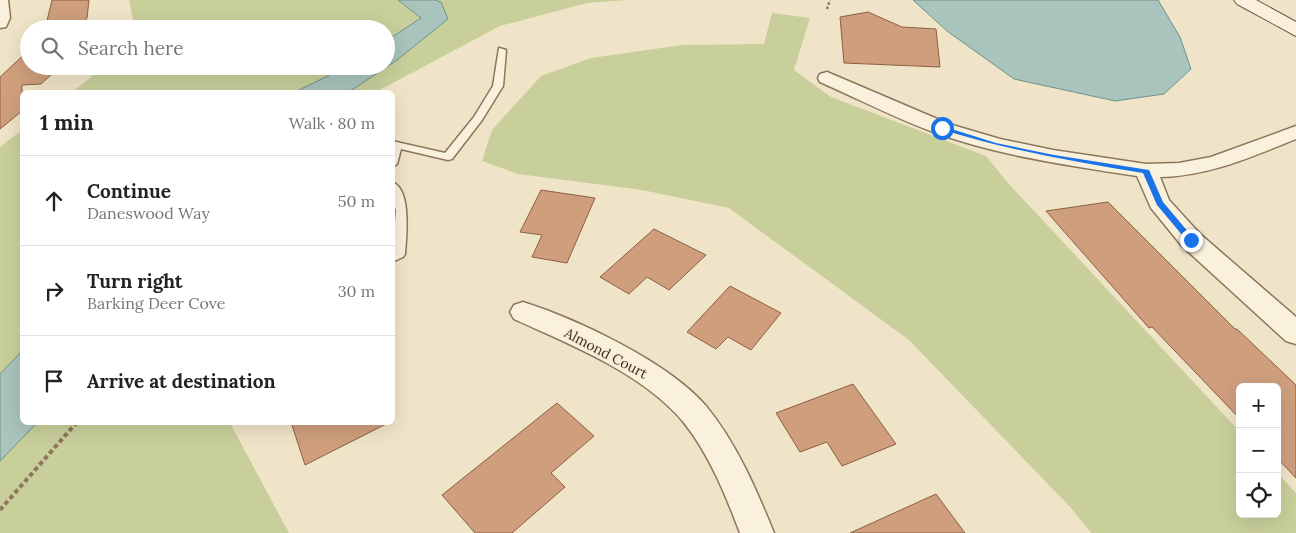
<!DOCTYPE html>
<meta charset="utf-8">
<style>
body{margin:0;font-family:Lora,serif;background:#f6f6f6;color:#222}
.controls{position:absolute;right:15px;bottom:15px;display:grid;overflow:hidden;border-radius:8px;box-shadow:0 5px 20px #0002}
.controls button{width:45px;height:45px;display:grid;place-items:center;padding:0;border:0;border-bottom:1px solid #e0e0e0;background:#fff;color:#222;font:25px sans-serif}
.stop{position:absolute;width:15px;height:15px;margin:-11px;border:4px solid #1a73e8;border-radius:50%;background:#fff}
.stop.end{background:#1a73e8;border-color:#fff;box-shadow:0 1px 5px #0008}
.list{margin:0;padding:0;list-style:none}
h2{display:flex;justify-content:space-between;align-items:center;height:65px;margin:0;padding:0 20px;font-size:21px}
h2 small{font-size:16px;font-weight:400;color:#767676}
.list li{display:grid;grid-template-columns:32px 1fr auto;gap:15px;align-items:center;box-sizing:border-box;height:90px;padding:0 20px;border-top:1px solid #e0e0e0}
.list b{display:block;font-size:19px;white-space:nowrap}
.list p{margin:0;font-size:16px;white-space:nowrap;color:#767676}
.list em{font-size:16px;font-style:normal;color:#767676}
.icon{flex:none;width:28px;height:28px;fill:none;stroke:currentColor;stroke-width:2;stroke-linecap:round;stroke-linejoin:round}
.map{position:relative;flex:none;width:1296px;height:533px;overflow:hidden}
.search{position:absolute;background:#fff;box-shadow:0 5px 20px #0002;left:20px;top:20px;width:375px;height:55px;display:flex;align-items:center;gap:12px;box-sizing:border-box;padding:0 18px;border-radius:28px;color:#767676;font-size:19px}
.panel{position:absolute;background:#fff;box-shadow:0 5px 20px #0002;left:20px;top:90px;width:375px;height:335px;border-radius:8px}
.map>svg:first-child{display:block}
.green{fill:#c9cf9b}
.water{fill:#a9c4bc;stroke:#6f938a}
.building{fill:#cf9f7d;stroke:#8d5f41}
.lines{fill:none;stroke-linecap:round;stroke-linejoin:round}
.lane-casing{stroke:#8d765c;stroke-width:3}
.street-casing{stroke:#8d765c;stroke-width:3}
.secondary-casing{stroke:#6f573f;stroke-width:2}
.path-far1{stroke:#8d765c;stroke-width:2.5;stroke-dasharray:2.5 2;stroke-linecap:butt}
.path{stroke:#8d765c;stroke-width:4;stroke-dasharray:4.5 3;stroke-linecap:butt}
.lane{fill:#faf1dc;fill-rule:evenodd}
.street{fill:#faf1dc;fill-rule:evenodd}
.secondary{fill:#faf1dc;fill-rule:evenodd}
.route{fill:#1a73e8}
.labels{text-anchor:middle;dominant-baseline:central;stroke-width:4;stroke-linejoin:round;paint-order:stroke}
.street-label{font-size:14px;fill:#3d2e20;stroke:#f7eed8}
</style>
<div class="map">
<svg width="1296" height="533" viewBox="0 0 1296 533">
<rect width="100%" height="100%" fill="#f0e4c8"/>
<path class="green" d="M 129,0 L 627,0 L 587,3 L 500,26 L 376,92 L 72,92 L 89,79 L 100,66 L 386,66 L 386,29 L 130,29 L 134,24 Z
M 772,13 L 810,18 L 794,70 L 831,97 L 986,156 L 1009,184 L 1240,432 L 1240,514 L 1277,514 L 1277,473 L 1296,493 L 1296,533 L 1091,533 L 1072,509 L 909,340 L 729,208 L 642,190 L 518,174 L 482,161 L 492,130 L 541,76 L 591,58 L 682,45 L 764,44 Z
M 22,130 L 22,422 L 230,423 L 289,533 L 0,533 L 0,147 Z"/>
<path class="water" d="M 398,0 L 435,0 L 441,2 L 448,19 L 397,60 L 349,92 L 295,92 L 348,66 L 386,66 L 386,41 L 421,18 Z
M 913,0 L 1158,0 L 1180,37 L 1191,69 L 1164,94 L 1115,101 L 1014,79 L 947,31 Z
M 22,351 L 22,422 L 37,423 L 0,461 L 0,374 Z"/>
<path class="building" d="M 52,0 L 89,0 L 87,18 L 82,25 L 98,23 L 95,29 L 45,29 Z
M 868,12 L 902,27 L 936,29 L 940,67 L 844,63 L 840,17 Z
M 29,50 L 29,66 L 69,66 L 64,73 L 52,74 L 41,84 L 22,85 L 22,111 L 0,129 L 0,77 Z
M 541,190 L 595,198 L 567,263 L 532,257 L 542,235 L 520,232 Z
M 1108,202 L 1235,329 L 1237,329 L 1296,385 L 1296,478 L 1277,458 L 1277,387 L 1240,387 L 1240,419 L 1152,327 L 1149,328 L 1046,211 Z
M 654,229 L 706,255 L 669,290 L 647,277 L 629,294 L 600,277 Z
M 730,286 L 781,313 L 751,350 L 728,337 L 716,349 L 687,332 Z
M 853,384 L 896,444 L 842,466 L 827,442 L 800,452 L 776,413 Z
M 557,403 L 594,436 L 551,473 L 565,487 L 512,533 L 475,533 L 442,495 Z
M 291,422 L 390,422 L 305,465 Z
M 936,494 L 965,533 L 850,533 Z"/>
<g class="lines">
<defs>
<path id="lane" d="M 499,48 L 506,50 L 503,86 L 482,120 L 452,159 L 448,160 L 401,149 L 397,164 L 392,167 L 392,141 L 445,153 L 474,117 L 493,86 Z
M 392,182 C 412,189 406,238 405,254 L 403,257 L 392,262 L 396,210 L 392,200 Z"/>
<path id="street" d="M 0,0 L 8,0 L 10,18 L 6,27 L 0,28 Z
M 827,72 L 949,124 L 1000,139 L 1053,150 L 1146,164 L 1179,163 L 1211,157 L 1296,126 L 1296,139 C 1251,157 1209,176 1160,177 L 1169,200 L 1200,234 L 1296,317 L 1296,344 L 1286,341 L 1182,246 L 1151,208 L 1137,176 C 1069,166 1001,156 936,133 C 897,119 859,99 820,82 L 818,78 L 820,74 Z
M 523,302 C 577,319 670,363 706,406 C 737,444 756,489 774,533 L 740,533 C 726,496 710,456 685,424 C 645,374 571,345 514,319 L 510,312 L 514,305 Z"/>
<path id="secondary" d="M 1234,0 L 1256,0 L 1296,22 L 1296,36 L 1237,4 Z"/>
</defs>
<use href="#lane" class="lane-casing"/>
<use href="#street" class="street-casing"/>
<use href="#secondary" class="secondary-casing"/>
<path class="path-far1" d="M 827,9 L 830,0"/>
<path class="path" d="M 0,510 L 77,422"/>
<use href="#lane" class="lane"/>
<use href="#street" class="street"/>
<use href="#secondary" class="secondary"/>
</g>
<path class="route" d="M 942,126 L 996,143 L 1054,155 L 1149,170 L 1163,202 L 1195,240 L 1188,242 L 1157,205 L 1143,173 C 1074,162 1007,150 940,129 Z"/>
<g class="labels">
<g class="street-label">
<text transform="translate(606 353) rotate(28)">Almond Court</text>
</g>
</g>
</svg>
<div class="controls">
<button>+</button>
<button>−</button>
<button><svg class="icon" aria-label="locate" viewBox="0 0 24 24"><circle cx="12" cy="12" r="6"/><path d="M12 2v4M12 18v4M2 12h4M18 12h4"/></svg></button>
</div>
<div class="stop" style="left:942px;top:128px"></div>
<div class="stop end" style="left:1191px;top:240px"></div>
<div class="search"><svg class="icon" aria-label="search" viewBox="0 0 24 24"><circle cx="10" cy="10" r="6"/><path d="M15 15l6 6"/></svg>Search here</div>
<section class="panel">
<h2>1 min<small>Walk · 80 m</small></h2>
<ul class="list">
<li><svg class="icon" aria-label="ahead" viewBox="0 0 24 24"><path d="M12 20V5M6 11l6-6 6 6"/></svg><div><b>Continue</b><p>Daneswood Way</p></div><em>50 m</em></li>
<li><svg class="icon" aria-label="right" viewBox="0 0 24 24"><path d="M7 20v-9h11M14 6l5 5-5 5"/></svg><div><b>Turn right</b><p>Barking Deer Cove</p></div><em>30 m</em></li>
<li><svg class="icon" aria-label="arrive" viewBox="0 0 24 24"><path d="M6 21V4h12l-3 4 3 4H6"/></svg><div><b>Arrive at destination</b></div></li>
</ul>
</section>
</div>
